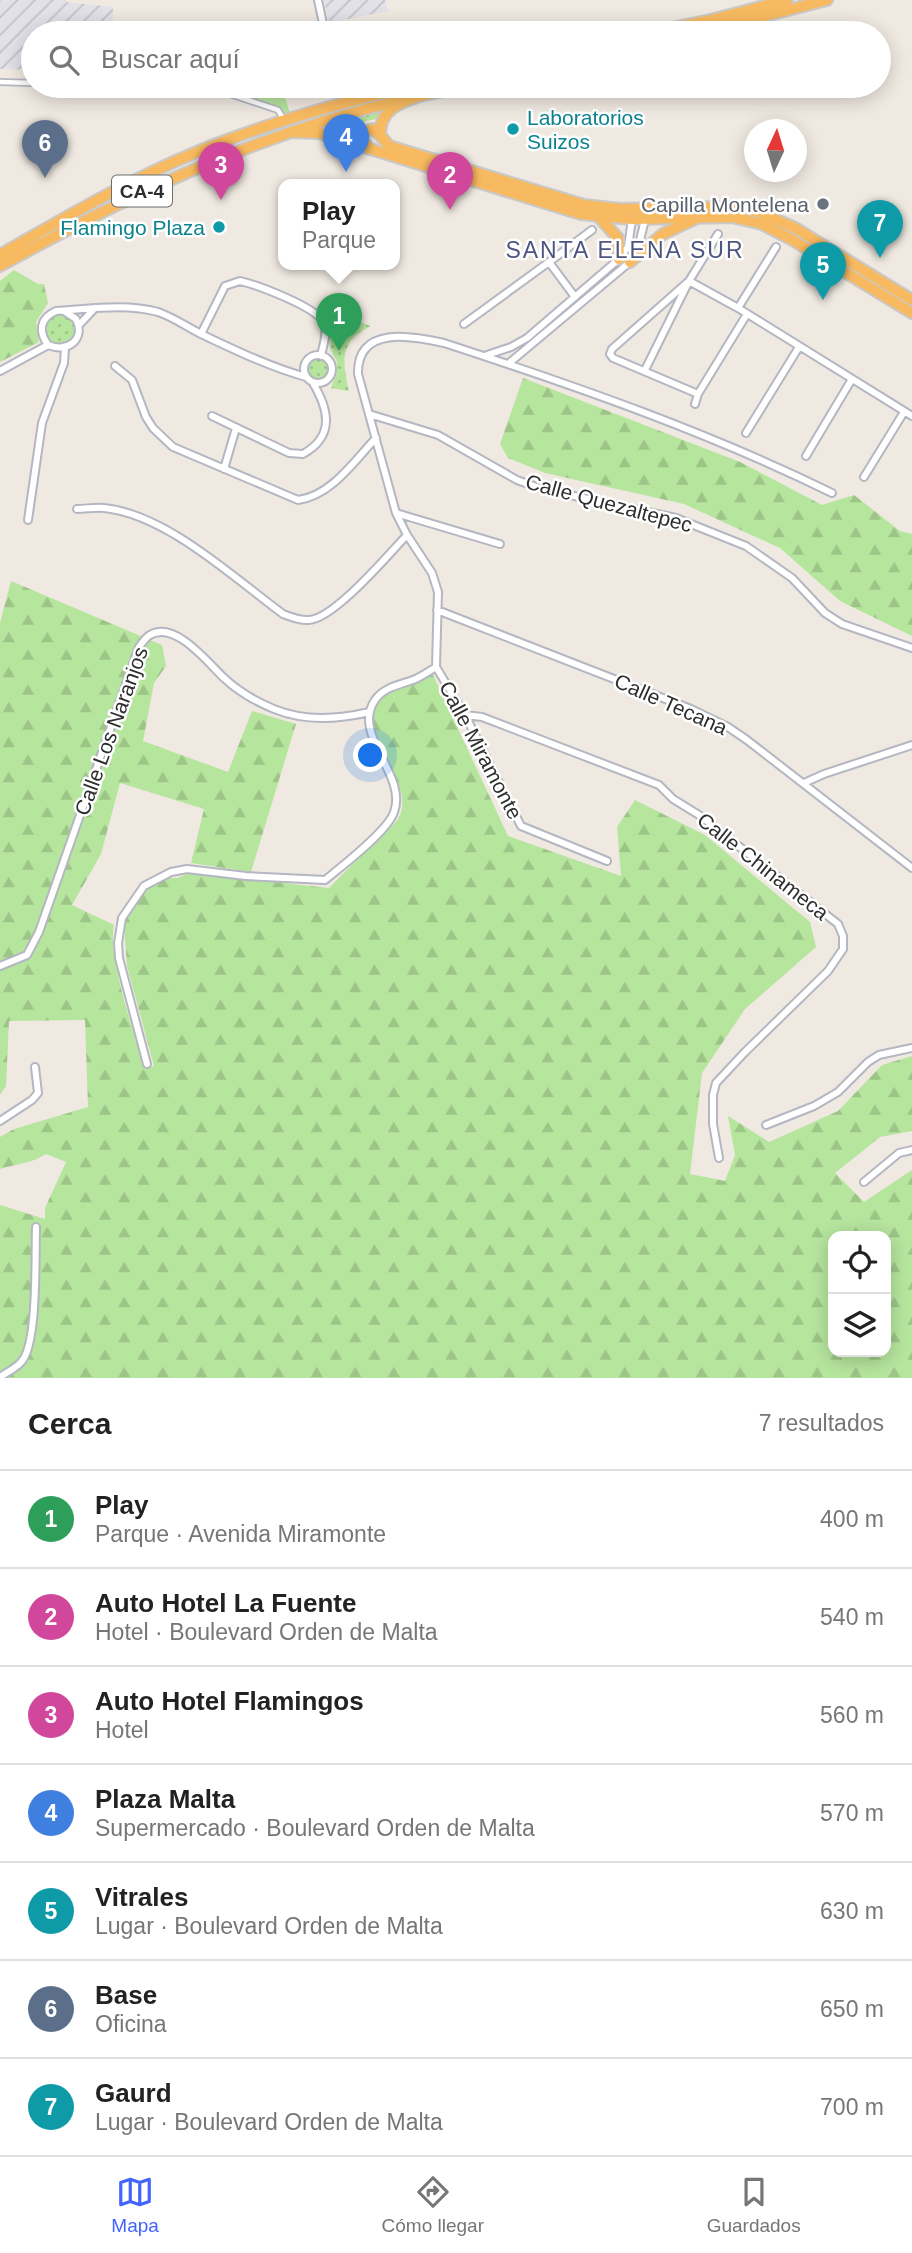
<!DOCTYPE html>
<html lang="es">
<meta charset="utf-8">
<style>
body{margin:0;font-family:Helvetica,sans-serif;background:#f6f6f6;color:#222}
.controls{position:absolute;right:21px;bottom:21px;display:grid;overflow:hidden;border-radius:14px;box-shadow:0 4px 18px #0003}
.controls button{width:63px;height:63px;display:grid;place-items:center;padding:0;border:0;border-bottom:2px solid #e0e0e0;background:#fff;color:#222;font:35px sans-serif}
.compass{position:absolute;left:744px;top:119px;width:63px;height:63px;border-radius:50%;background:#fff;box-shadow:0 4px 18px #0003;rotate:4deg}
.you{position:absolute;left:371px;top:756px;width:24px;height:24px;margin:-18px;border:5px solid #fff;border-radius:50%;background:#1a73e8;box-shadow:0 0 0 10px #1a73e833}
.badge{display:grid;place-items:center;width:46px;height:46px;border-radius:50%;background:#4264fb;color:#fff;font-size:23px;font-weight:700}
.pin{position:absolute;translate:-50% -58px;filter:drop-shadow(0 2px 4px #0008)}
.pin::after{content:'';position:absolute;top:37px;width:24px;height:21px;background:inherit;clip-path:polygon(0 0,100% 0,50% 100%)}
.popup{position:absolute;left:278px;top:179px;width:122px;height:91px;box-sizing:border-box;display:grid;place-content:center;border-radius:14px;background:#fff;filter:drop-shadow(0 2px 5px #0005);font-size:23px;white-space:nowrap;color:#767676}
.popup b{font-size:26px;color:#222}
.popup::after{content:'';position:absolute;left:50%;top:100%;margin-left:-14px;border:14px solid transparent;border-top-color:#fff}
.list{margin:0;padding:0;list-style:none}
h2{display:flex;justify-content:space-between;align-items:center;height:91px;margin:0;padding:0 28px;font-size:30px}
h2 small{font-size:23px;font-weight:400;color:#767676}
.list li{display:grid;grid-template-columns:46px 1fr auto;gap:21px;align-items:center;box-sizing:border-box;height:98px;padding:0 28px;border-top:2px solid #e0e0e0}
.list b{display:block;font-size:26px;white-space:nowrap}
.list p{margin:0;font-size:23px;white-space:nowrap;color:#767676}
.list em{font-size:23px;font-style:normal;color:#767676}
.icon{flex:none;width:38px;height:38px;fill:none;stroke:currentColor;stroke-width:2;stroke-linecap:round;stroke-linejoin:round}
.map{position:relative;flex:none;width:912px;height:1378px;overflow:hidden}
.search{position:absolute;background:#fff;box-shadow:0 4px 18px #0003;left:21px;right:21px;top:21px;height:77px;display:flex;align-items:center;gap:18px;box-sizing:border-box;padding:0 24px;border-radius:38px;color:#767676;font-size:26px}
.sheet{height:777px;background:#fff}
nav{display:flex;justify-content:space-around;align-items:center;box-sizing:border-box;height:98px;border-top:2px solid #e0e0e0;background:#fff;font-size:19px;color:#767676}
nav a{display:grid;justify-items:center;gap:4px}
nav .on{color:#4264fb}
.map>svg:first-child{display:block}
.industrial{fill:url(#industrial-furrows)}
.grass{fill:url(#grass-dots)}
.forest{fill:url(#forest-firs);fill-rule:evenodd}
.garden{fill:#b6e59e}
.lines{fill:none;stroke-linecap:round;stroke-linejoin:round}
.pedestrian-casing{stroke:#b4b7c1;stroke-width:8}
.minor-casing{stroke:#b4b7c1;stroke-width:10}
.trunk-casing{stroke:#c9c9c9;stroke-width:14}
.pedestrian{stroke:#fff;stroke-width:4.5}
.minor{stroke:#fff;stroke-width:6}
.trunk{stroke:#f8ba60;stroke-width:10}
.culture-dot{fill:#0f9aa8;stroke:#fff;stroke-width:2.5}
.worship-dot{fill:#6b7280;stroke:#fff;stroke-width:2.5}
.labels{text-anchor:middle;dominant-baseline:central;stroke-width:5;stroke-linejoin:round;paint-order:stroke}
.shield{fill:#fff;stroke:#6d6d6d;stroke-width:2}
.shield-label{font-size:19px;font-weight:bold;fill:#2e2e2e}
.culture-label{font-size:21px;fill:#0d838f;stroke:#fff;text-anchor:start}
.worship-label{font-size:21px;fill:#5b616d;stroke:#fff;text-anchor:end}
.street-label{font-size:21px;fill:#2e2e2e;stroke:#fff}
.neighbourhood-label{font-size:23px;letter-spacing:2px;fill:#4d5680;stroke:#fff}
</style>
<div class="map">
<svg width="912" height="1378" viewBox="0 0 912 1378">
<defs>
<pattern id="industrial-furrows" width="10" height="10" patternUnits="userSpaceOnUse" patternTransform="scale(1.75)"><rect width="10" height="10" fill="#e3e1e8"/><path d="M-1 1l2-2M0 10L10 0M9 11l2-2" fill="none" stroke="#c3c1c7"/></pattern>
<pattern id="grass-dots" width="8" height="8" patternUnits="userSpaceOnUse" patternTransform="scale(1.75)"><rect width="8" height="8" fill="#b6e59e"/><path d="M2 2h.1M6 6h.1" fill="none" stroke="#9dc588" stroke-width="1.8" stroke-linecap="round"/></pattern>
<pattern id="forest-firs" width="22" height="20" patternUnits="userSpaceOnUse" patternTransform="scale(1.75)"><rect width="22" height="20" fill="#b6e59e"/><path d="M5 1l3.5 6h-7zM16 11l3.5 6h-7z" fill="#9dc588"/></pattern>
</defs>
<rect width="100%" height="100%" fill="#efe9e1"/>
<path class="industrial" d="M 0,0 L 66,0 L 66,2 L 113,7 L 113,27 L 171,33 L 33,33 L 33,70 L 0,69 Z
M 324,0 L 385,0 L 388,11 L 329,23 Z"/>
<path class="grass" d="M 382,110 L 377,119 L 366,121 L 357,126 L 353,140 L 330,130 L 348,122 Z
M 324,313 L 333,313 L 371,326 C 339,342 342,360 349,391 L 331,388 L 337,372 L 337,362 L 330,348 L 329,328 Z
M45 330a15 15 0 1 1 30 0a15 15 0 1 1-30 0Z
M307 369a11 11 0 1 1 22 0a11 11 0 1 1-22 0Z"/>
<path class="forest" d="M 14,270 L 38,284 L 44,284 L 48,303 L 36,322 L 39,342 L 0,362 L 0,281 Z
M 523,378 L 740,462 L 822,505 L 854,495 L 900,531 L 912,534 L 912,636 L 840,601 L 780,548 L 684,504 L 545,473 L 508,458 L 500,444 Z
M 11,581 L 162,645 L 166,666 L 154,683 L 143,741 L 228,772 L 252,711 L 296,724 L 251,872 L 191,863 L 204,809 L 120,783 L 101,854 L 72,905 L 114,925 C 107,955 135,1035 144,1068 L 154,1066 L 127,966 L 124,924 L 135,904 L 146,888 L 163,878 L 178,878 L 189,873 L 329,888 C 347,870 364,852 382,835 C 388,829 398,822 400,815 C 415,780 352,727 380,700 C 393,687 416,682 433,675 L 508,836 L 621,876 L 617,827 L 635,800 L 705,835 L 810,922 L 816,947 L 745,1009 L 702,1073 L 690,1174 L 725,1181 L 735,1155 L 728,1116 L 769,1142 L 838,1111 L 882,1065 L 912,1056 L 912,1131 L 880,1137 L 835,1173 L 864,1202 L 912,1170 L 912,1378 L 0,1378 L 0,1205 L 45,1219 L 45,1208 L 66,1162 L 46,1154 C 33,1163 16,1164 0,1169 L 0,1137 L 14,1129 L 88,1107 L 85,1020 L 9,1021 L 6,1086 L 0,1095 L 0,623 ZM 833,1236 L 886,1236 L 886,1352 L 833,1352 Z"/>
<path class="garden" d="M 248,86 L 255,86 L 285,96 L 290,114 L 283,116 L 279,109 L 244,98 Z"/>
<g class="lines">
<defs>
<path id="pedestrian" d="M 0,82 L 33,83
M 112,86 L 215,89 L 278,110 L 284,120"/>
<path id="minor" d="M 318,0 L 325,33
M 340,86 L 345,102
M 549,262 L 592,230
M 689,281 L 738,308 L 912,416
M 689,281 L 612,349 L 610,354 L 613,358 L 698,394
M 738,308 L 776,247
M 64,311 L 76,319 C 86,340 67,353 48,345 C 38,331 40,318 56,311 C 89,309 126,303 158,312 C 173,317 187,327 201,334 C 235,350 270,367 306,377
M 464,324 L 549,262 L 575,297
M 79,325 L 95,308
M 201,334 L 225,286 L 240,281 C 257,285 317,307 324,323 C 328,333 323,345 321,356
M304 369a14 14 0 1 1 28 0a14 14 0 1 1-28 0Z
M 484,356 L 511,347 L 527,338 L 619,259 L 628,247 L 632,219
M 508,364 L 630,262 L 638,249 L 645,219
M 115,366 L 132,380 L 146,417 L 153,428 L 173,447 L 298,500 C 331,496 354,461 376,438
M 645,370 L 689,281 L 718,234
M 0,371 L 48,345
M 695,404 L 698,394 L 747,314
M 369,414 L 438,435 L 517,480 L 542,489 L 676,518 L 746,546 L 792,578 L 825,613 L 842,624 L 912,648
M 212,416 L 289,453 L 303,454 C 335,436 329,410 313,383
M 746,433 L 799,347
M 806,456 L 852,379
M 224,469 L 236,428
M 864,477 L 904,412
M 77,509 C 86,509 95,507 104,508 C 166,514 234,578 283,614 C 291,617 300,621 309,620 C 334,619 388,555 407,535
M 396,513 L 500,544
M 28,520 L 42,423 L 64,363 L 65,348
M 437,610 L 691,709 L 728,727 L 747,740 L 912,868
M 465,715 L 482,717 L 659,785 L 673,799 L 699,815 L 838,924 L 843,936 L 843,949 L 828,971 L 745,1052 L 716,1083 L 713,1095 L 713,1124 L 719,1158
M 804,783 L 824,774 L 912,745
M 607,861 L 521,826 L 465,715 L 436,667 L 438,592 L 432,573 L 407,535 L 396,513 L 358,374 C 357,325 412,336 444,343 C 576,386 708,432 832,493
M 0,966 L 27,955 L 39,932 L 139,647 C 142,643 146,637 150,635 C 175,620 208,663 224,678 C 238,691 257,702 274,709 C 306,722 338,719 370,712
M 147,1064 L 119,958 L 118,943 L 122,918 L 144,886 L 171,872 L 187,869 L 246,876 L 325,880 C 341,867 388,831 394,812 C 408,775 351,735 375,700 C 384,687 399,685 413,680 C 421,677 429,671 436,667
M 0,1121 L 32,1100 L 38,1093 L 35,1067
M 766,1125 L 814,1106 L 838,1092 L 868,1062 L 879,1055 L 912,1048
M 864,1182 L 899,1153 L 912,1150
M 0,1377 C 7,1372 17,1368 22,1361 C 38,1342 35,1255 36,1227"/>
<path id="trunk" d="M 647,33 L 711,20 L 787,0
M 698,33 L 827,0
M 423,95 C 401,102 380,108 380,135 L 389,146 L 584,205 L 620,209 L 724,207 L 756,211 L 795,228 L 912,300
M 419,96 L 468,86
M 291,132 L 319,133 L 581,214 L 632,219 L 732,217 L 762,224 L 791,239 L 912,313
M 369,148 L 362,141 L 363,132 L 373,129 L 380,135
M 598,216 L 618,238 L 619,259
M 0,255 C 49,227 99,197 150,173 C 232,133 324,106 413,86
M 630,262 L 663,234 L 695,219
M 0,266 C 126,196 256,135 397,101"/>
</defs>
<use href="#pedestrian" class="pedestrian-casing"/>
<use href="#minor" class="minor-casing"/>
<use href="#trunk" class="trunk-casing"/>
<use href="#pedestrian" class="pedestrian"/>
<use href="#minor" class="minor"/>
<use href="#trunk" class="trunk"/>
</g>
<g class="culture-dot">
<circle cx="513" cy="129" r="7"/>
<circle cx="219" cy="227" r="7"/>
</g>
<circle class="worship-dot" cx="823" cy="204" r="7"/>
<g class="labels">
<rect class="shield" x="112" y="175.5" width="60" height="31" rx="5"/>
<g class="shield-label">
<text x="142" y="191">CA-4</text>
</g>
<g class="culture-label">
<text x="527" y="117">Laboratorios<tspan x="527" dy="24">Suizos</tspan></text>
<text x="205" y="227" text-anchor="end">Flamingo Plaza</text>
</g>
<g class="worship-label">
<text x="809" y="204">Capilla Montelena</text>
</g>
<g class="street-label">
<text transform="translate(609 503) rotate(15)">Calle Quezaltepec</text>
<text transform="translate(671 704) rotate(24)">Calle Tecana</text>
<text transform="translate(111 731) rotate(-70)">Calle Los Naranjos</text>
<text transform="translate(481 750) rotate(62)">Calle Miramonte</text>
<text transform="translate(763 866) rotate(38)">Calle Chinameca</text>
</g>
<g class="neighbourhood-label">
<text x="625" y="250">SANTA ELENA SUR</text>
</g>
</g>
</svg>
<div class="controls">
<button><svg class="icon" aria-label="locate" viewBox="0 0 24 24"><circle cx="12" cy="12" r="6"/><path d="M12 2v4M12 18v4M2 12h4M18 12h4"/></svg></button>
<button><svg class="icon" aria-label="layers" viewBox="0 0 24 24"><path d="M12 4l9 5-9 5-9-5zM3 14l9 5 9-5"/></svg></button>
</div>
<svg class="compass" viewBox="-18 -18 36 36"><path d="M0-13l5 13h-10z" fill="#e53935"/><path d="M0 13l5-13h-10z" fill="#767676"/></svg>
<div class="you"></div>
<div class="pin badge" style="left:339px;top:351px;background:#2e9e5b">1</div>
<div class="popup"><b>Play</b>Parque</div>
<div class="pin badge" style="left:450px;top:210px;background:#d1479c">2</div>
<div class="pin badge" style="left:221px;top:200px;background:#d1479c">3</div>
<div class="pin badge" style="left:346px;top:172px;background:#3f7fe0">4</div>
<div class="pin badge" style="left:823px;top:300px;background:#0f9aa8">5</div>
<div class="pin badge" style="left:45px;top:178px;background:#5c6f8a">6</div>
<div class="pin badge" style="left:880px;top:258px;background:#0f9aa8">7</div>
<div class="search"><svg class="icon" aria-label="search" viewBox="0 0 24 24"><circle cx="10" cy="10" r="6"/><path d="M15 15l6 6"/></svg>Buscar aquí</div>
</div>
<section class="sheet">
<h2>Cerca<small>7 resultados</small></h2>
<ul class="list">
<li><span class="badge" style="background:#2e9e5b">1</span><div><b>Play</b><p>Parque · Avenida Miramonte</p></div><em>400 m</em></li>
<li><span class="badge" style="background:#d1479c">2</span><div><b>Auto Hotel La Fuente</b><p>Hotel · Boulevard Orden de Malta</p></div><em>540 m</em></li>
<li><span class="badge" style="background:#d1479c">3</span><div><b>Auto Hotel Flamingos</b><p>Hotel</p></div><em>560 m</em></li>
<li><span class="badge" style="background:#3f7fe0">4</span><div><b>Plaza Malta</b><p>Supermercado · Boulevard Orden de Malta</p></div><em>570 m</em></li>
<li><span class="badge" style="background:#0f9aa8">5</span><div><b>Vitrales</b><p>Lugar · Boulevard Orden de Malta</p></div><em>630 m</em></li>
<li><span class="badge" style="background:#5c6f8a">6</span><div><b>Base</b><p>Oficina</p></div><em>650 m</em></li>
<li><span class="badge" style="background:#0f9aa8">7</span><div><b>Gaurd</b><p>Lugar · Boulevard Orden de Malta</p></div><em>700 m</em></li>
</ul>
</section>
<nav>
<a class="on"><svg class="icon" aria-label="map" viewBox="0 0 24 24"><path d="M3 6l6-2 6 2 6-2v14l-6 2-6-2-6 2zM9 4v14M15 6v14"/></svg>Mapa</a>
<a><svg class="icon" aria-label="directions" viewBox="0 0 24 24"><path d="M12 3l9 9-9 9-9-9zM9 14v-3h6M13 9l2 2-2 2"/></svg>Cómo llegar</a>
<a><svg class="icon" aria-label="saved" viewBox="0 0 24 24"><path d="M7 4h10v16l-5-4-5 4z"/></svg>Guardados</a>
</nav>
